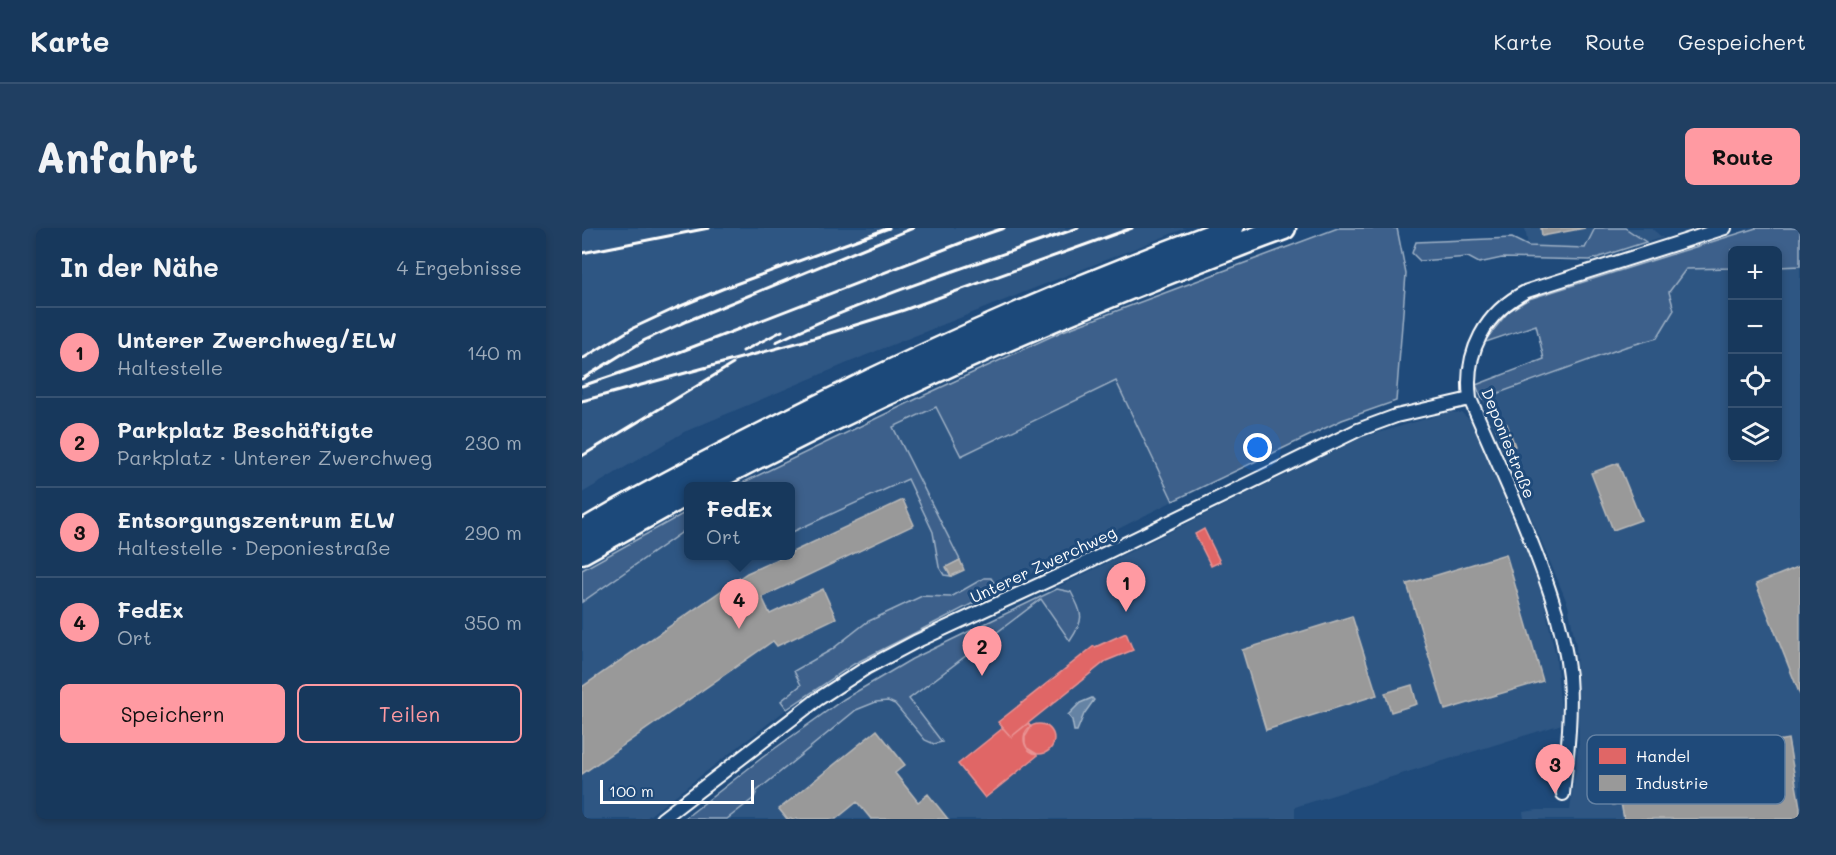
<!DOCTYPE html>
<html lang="de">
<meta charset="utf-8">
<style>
body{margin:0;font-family:Mali,sans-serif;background:#203f62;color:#f1f3f6}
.controls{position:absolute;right:18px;top:18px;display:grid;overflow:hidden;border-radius:9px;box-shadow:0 3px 9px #0003}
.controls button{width:54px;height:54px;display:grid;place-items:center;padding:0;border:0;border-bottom:2px solid #365272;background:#17385c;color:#f1f3f6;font:30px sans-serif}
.scale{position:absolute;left:18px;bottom:15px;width:154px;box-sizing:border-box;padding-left:6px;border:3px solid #fff;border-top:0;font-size:16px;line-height:21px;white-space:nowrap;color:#fff;-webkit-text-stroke:4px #1f4a7a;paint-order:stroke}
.you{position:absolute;left:676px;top:220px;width:21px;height:21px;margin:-15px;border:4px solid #fff;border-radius:50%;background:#1a73e8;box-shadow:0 0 0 9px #1a73e833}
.badge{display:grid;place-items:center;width:39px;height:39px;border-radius:50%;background:#ff9aa2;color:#111;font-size:20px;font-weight:700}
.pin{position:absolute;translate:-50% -50px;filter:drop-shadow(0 2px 3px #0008)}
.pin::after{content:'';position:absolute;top:32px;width:21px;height:18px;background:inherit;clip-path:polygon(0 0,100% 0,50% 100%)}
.popup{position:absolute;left:102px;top:254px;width:111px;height:78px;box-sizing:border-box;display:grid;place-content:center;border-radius:9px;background:#17385c;filter:drop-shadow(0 2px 4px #0005);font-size:20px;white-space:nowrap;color:#9eacbb}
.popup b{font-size:22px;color:#f1f3f6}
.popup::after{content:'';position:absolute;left:50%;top:100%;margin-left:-12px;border:12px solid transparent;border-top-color:#17385c}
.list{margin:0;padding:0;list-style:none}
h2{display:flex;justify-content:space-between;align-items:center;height:78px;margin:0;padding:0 24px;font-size:26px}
h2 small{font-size:20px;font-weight:400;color:#9eacbb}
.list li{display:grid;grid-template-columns:39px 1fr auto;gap:18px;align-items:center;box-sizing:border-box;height:90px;padding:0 24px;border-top:2px solid #365272}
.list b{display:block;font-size:22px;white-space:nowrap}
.list p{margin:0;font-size:20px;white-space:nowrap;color:#9eacbb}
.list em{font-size:20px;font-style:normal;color:#9eacbb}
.actions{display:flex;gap:12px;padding:18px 24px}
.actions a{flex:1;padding:14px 0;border:2px solid #ff9aa2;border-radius:9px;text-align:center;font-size:21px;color:#ff9aa2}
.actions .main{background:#ff9aa2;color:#111}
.icon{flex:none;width:33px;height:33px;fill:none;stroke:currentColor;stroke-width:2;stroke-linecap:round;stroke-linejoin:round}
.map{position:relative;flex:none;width:1218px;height:591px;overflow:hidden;border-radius:9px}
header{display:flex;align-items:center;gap:36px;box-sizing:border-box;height:84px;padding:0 30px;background:#17385c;border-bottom:2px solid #365272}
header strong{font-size:28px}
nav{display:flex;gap:33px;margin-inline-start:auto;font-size:21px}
.intro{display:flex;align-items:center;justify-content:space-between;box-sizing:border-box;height:144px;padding:0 36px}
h1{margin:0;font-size:42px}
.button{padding:15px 27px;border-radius:9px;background:#ff9aa2;color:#111;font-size:21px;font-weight:700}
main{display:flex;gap:36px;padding:0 36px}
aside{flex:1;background:#17385c;border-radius:9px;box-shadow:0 3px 9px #0003}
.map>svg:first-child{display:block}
.built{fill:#2e5683}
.green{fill:#3c618b;stroke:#9eb0c5;stroke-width:1.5}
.water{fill:#6583a4;stroke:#a3b5c8;stroke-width:1.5}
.shops{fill:#e06666;stroke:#e99494;stroke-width:1.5}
.industry{fill:#999;stroke:#b8b8b8;stroke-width:1.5}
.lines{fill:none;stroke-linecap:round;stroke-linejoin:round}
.street-casing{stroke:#fff;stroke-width:16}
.highway-casing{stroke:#fff;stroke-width:27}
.street{stroke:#1f4a7a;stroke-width:12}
.highway{stroke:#1f4a7a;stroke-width:22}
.rail{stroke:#fff;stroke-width:3}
.labels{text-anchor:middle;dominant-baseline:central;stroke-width:6;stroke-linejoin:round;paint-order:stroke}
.street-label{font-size:16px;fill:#fff;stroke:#1f4a7a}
.key{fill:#1f4a7a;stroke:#6280a2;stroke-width:1.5}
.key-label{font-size:16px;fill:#fff}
</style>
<header>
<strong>Karte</strong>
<nav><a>Karte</a><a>Route</a><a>Gespeichert</a></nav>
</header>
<div class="intro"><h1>Anfahrt</h1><a class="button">Route</a></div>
<main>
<aside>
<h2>In der Nähe<small>4 Ergebnisse</small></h2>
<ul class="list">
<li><span class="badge">1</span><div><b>Unterer Zwerchweg/ELW</b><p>Haltestelle</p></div><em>140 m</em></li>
<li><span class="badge">2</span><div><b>Parkplatz Beschäftigte</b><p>Parkplatz · Unterer Zwerchweg</p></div><em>230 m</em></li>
<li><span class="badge">3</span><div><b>Entsorgungszentrum ELW</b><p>Haltestelle · Deponiestraße</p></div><em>290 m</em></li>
<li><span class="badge">4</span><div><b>FedEx</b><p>Ort</p></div><em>350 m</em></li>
</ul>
<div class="actions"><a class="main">Speichern</a><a>Teilen</a></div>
</aside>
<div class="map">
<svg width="1218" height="591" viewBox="0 0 1218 591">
<rect width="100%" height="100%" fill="#1f4a7a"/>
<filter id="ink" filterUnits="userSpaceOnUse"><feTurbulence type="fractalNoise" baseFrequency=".0167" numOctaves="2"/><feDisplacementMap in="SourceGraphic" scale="12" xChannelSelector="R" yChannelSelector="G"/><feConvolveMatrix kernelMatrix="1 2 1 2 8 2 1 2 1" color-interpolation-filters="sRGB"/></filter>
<g filter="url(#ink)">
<path class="built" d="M 0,0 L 604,0 L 287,126 L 102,204 L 0,265 Z
M 943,0 L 1013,0 L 1003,20 L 946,18 Z
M 1043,0 L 1069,0 L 1081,10 L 1064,14 Z
M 1218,38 L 1218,591 L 942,591 L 941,584 L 955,582 L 988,582 L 997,515 L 994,418 L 986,377 L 900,171 L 1043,119 L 1075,110 L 1087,64 L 1104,41 L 1150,40 L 1150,230 L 1196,230 L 1196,39 Z
M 534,153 L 591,273 L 272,436 L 205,481 L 63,591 L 0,591 L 0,374 L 106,300 L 106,328 L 208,328 L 208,258 L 189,258 L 354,179 L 379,228 Z
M 867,184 L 880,185 L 889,193 L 939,310 L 960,365 L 974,429 L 980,496 L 713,579 L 713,591 L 102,591 L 181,529 L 262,471 L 330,431 L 779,210 Z"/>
<path class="green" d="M 756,0 L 815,0 L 824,46 L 814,173 L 760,192 L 591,273 L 534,153 L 379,228 L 354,179 L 311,199 L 378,332 L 365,339 L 369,348 L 362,347 L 357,339 L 351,304 L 326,251 L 208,305 L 208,258 L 154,258 L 347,165 L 481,103 Z
M 1013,0 L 1043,0 L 1064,14 L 1008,32 L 920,30 L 897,35 L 886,29 L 838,33 L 830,25 L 834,14 L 930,10 L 946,18 L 1003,20 Z
M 1174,0 L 1218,0 L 1218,38 L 1196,39 L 1196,22 L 1150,22 L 1150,40 L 1104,41 L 1087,64 L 1092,82 L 1075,110 L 1043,119 L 900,171 L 894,157 L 962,131 L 954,97 L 901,115 L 927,83 L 947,71 Z
M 106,283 L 106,300 L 0,374 L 0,342 Z
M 402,350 L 409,350 L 417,362 L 272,436 L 205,481 L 199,473 L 219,457 L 212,443 L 249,422 L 285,394 L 340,368 L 369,369 Z
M 475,361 L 489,364 C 501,387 503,391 488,413 L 459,371 L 327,471 L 360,514 L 352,516 L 343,512 L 313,476 L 306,473 L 294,474 L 274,482 L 175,563 L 172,570 L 145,591 L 102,591 L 181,529 L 262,471 L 330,431 Z"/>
<path class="water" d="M 510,470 L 512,472 L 502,486 L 495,503 L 492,503 L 490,492 L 486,487 L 498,475 Z"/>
<path class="shops" d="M 622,301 L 638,334 L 629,338 L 613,306 Z
M 544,405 L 551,422 L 524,433 L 429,509 L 416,494 L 512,418 L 513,419 Z
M 446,495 L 449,499 L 443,509 L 443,515 L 445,520 L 455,526 L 455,528 L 403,570 L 376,536 L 421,500 L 429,509 Z
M442 511a15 15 0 1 1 30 0a15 15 0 1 1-30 0Z"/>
<path class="industry" d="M 959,0 L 1003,0 L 960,8 Z
M 925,196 L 933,218 L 922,222 L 914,199 Z
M 1036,235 L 1059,292 L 1031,302 L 1009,245 Z
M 321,272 L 332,297 L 180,369 L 188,386 L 241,361 L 254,390 L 195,418 L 191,413 L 0,546 L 0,459 L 165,345 L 203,328 L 208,328 L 208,325 Z
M 924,326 L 961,453 L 863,482 L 825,356 Z
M 378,332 L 382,342 L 369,348 L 364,339 Z
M 1218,338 L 1218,467 L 1174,356 Z
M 770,388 L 795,467 L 684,502 L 660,422 Z
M 830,457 L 835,476 L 809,484 L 803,465 Z
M 295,502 L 323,537 L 313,545 L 336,574 L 346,566 L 366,591 L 289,591 L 275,574 L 254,591 L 205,591 L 197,581 Z
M 1206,511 L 1218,579 L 1218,591 L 1042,591 L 1039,575 L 1031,577 L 1024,536 L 1061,530 L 1068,571 L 1116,562 L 1110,528 Z"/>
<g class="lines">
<defs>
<path id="street" d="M 981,566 C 985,527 990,488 987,448 C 981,392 960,340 939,288 C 922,249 905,210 888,171 C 882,124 903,84 945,63 L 1143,0
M 80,591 L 236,471 L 284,440 L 333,414 L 491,341 L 776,202 L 814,188 L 888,171"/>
<path id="highway" d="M 119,258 C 307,159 502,74 702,0
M 0,304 C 77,258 157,218 237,178 C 371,112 509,52 650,0
M 0,324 L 106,265"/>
</defs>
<use href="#street" class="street-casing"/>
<use href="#highway" class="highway-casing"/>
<use href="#street" class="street"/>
<use href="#highway" class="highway"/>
<path class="rail" d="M 0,25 L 127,0
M 194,114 C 290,67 395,36 496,0
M 161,123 L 200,103
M 0,131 L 51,100 L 94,80 L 140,61 L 307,0
M 0,151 L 63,112 L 105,93 L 331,0
M 0,158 L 82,130 L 384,13 L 422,0
M 0,173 L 222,113 L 322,82 L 550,0
M 0,228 L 151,136"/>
</g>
</g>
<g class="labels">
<g class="street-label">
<text transform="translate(927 215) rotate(68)">Deponiestraße</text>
<text transform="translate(461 336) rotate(-25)">Unterer Zwerchweg</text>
</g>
</g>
<rect x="1005" y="507" width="198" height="69" rx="9" class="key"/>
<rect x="1017" y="520" width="27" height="16" fill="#e06666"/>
<rect x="1017" y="547" width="27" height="16" fill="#999"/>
<g class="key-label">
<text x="1054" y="534">Handel</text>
<text x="1054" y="561">Industrie</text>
</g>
</svg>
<div class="controls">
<button>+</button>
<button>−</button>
<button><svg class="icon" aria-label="locate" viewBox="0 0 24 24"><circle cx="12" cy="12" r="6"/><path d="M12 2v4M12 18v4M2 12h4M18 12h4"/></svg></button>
<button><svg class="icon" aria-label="layers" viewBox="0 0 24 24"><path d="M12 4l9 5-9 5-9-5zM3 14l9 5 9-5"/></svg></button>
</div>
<div class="scale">100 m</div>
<div class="you"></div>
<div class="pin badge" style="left:544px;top:384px">1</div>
<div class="pin badge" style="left:400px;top:448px">2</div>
<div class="pin badge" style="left:973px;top:566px">3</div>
<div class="pin badge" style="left:157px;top:401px">4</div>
<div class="popup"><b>FedEx</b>Ort</div>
</div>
</main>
